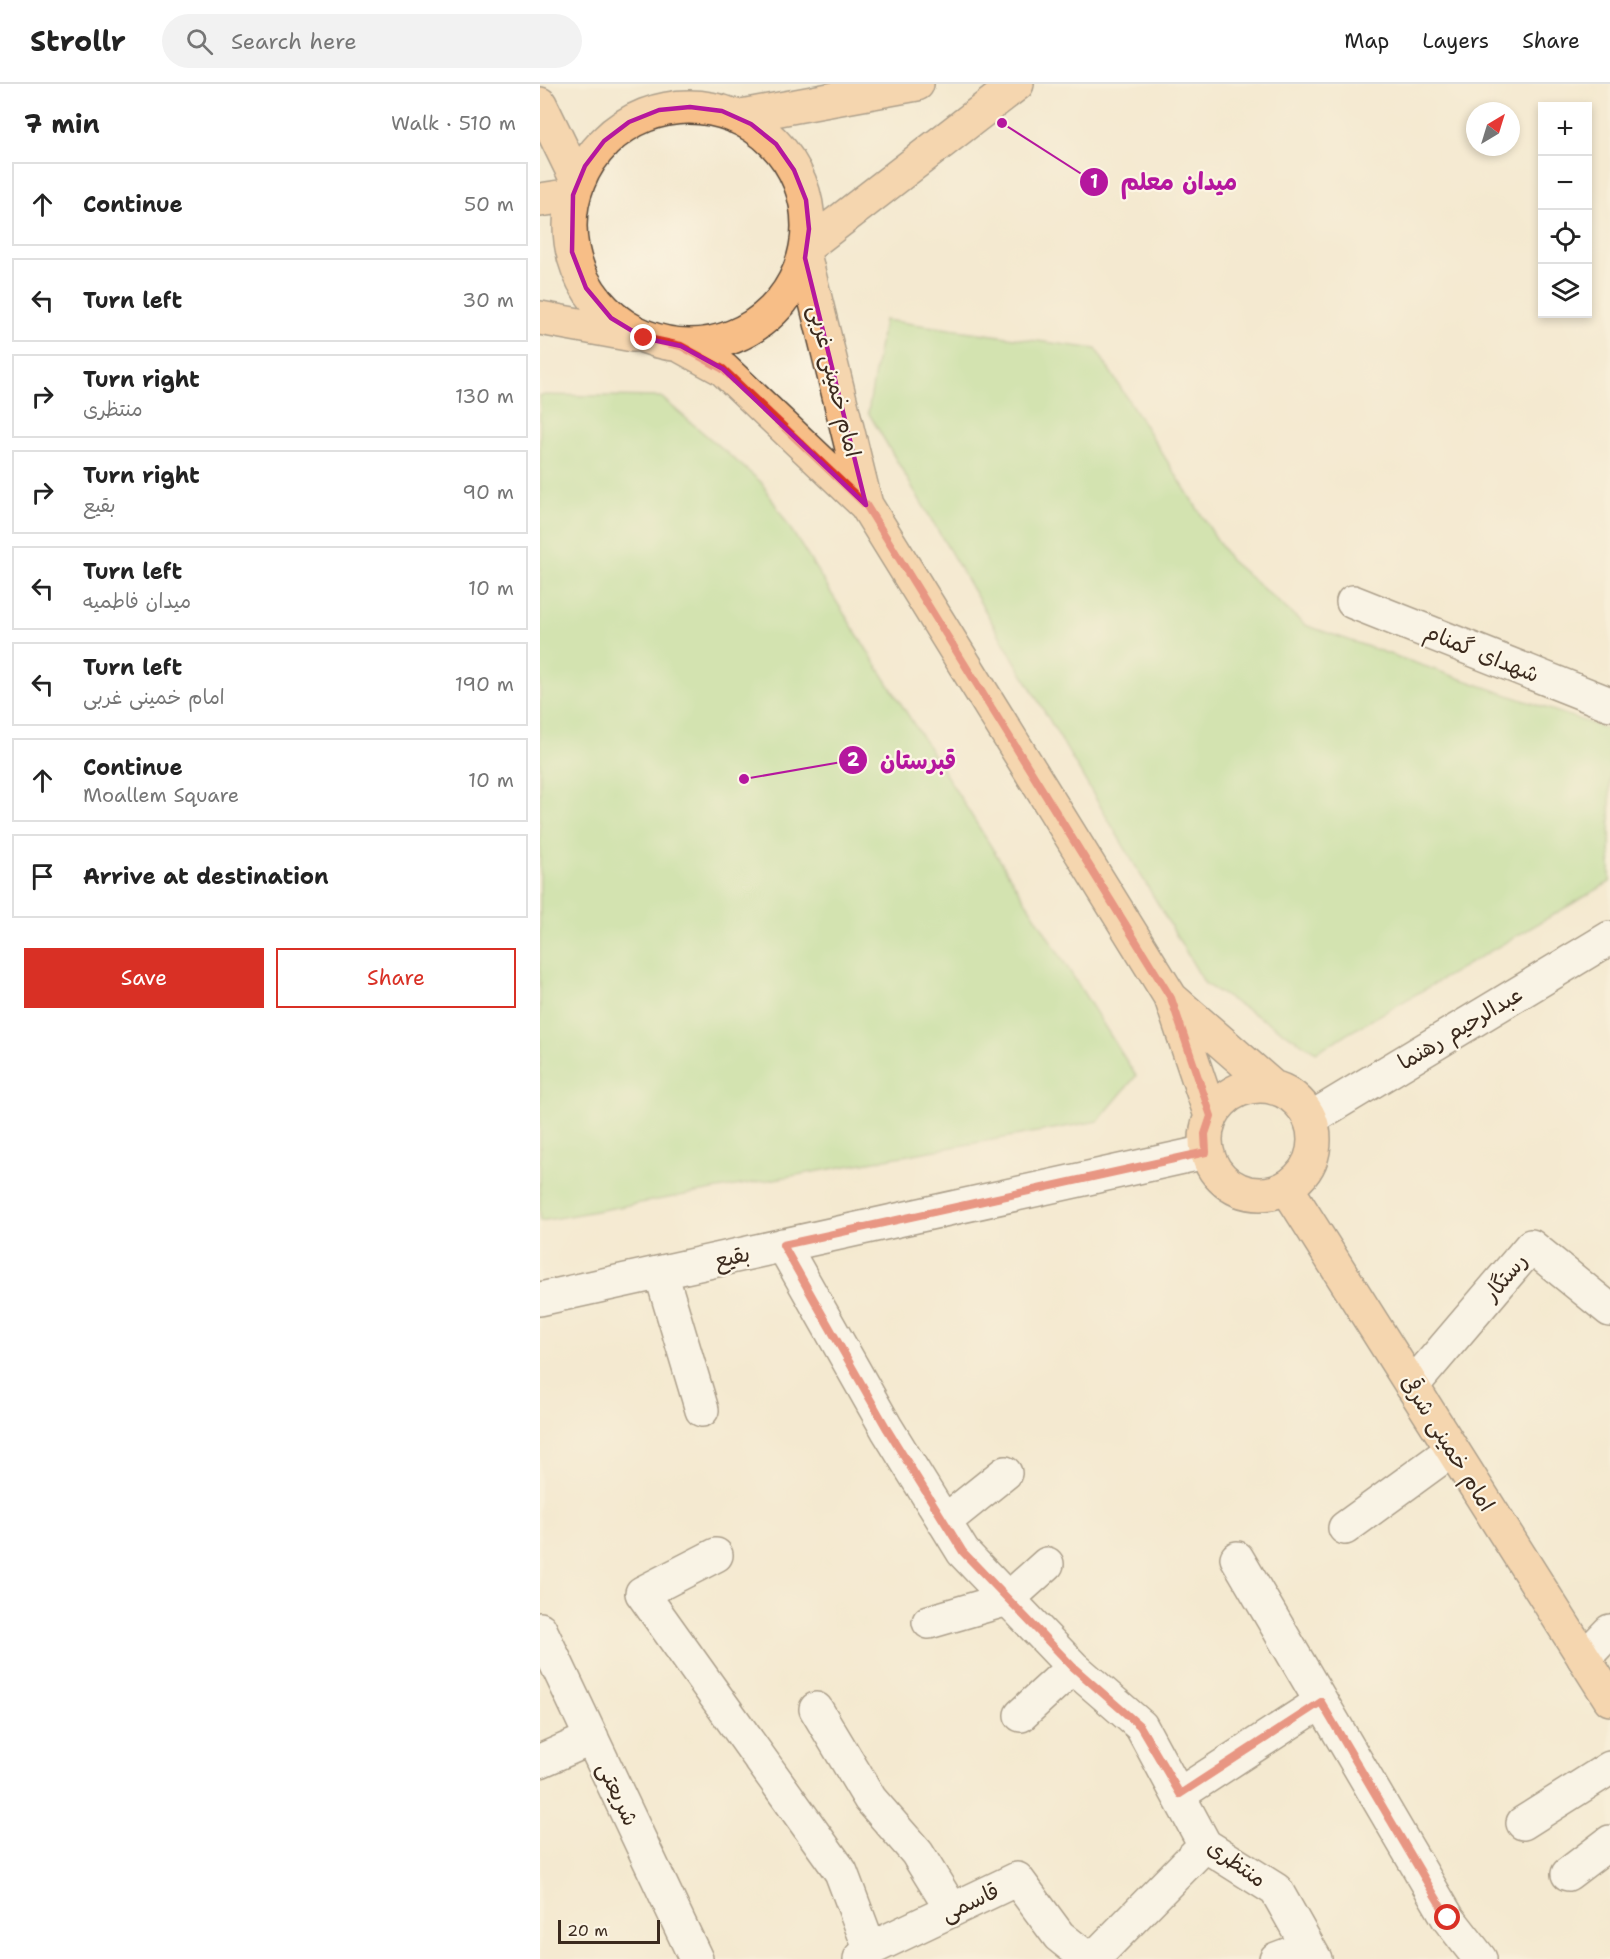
<!DOCTYPE html>
<meta charset="utf-8">
<style>
body{margin:0;font-family:"Shantell Sans","Playpen Sans Arabic",sans-serif;background:#f2f2f2;color:#222}
.controls{position:absolute;right:18px;top:18px;display:grid;overflow:hidden;border-radius:0px;box-shadow:0 3px 9px #0003}
.controls button{width:54px;height:54px;display:grid;place-items:center;padding:0;border:0;border-bottom:2px solid #e0e0e0;background:#fff;color:#222;font:30px sans-serif}
.compass{position:absolute;left:926px;top:18px;width:54px;height:54px;border-radius:50%;background:#fff;box-shadow:0 3px 9px #0003;rotate:38deg}
.scale{position:absolute;left:18px;bottom:15px;width:102px;box-sizing:border-box;padding-left:6px;border:3px solid #3b2a1e;border-top:0;font-size:16px;line-height:21px;white-space:nowrap;color:#3b2a1e;-webkit-text-stroke:4px #fcf5e5;paint-order:stroke}
.stop{position:absolute;width:18px;height:18px;margin:-14px;border:4px solid #d93025;border-radius:50%;background:#fff}
.stop.end{background:#d93025;border-color:#fff;box-shadow:0 2px 6px #0008}
.list{margin:0;padding:0;list-style:none}
h2{display:flex;justify-content:space-between;align-items:center;height:78px;margin:0;padding:0 24px;font-size:26px}
h2 small{font-size:20px;font-weight:400;color:#767676}
.list li{display:grid;grid-template-columns:39px 1fr auto;gap:18px;align-items:center;box-sizing:border-box;height:84px;margin:0 12px 12px;padding:0 12px;border:2px solid #e0e0e0;border-radius:0px}
.list b{display:block;font-size:22px;white-space:nowrap}
.list p{margin:0;font-size:20px;white-space:nowrap;color:#767676}
.list em{font-size:20px;font-style:normal;color:#767676}
.actions{display:flex;gap:12px;padding:18px 24px}
.actions a{flex:1;padding:14px 0;border:2px solid #d93025;border-radius:0px;text-align:center;font-size:21px;color:#d93025}
.actions .main{background:#d93025;color:#fff}
.icon{flex:none;width:33px;height:33px;fill:none;stroke:currentColor;stroke-width:2;stroke-linecap:round;stroke-linejoin:round}
.map{position:relative;flex:none;width:1070px;height:1875px;overflow:hidden}
header{display:flex;align-items:center;gap:36px;box-sizing:border-box;height:84px;padding:0 30px;background:#fff;border-bottom:2px solid #e0e0e0}
header strong{font-size:28px}
nav{display:flex;gap:33px;margin-inline-start:auto;font-size:21px}
.search{width:420px;height:54px;background:#f2f2f2;display:flex;align-items:center;gap:15px;box-sizing:border-box;padding:0 21px;border-radius:33px;color:#767676;font-size:22px}
main{display:flex}
aside{flex:1;background:#fff}
.map>svg:first-child{display:block}
.green{fill:#aadb8a;stroke:#728254;stroke-width:1.5}
.lines{fill:none;stroke-linecap:round;stroke-linejoin:round}
.minor-casing{stroke:#574739;stroke-width:36}
.major-casing{stroke:#574739;stroke-width:36}
.minor{stroke:#fff;stroke-width:33}
.major{stroke:#f7be87;stroke-width:33}
.route{stroke:#d93025;stroke-width:8}
.marked{fill:none;stroke:#b5179e;stroke-width:4.5;stroke-linejoin:round}
.labels{text-anchor:middle;dominant-baseline:central;stroke-width:4.5;stroke-linejoin:round;paint-order:stroke}
.street-label{font-size:22px;fill:#3b2a1e;stroke:#fcf5e5}
.leader{fill:none;stroke:#b5179e;stroke-width:2}
.callout-dot{fill:#b5179e;stroke:#fcf5e5;stroke-width:2}
.mark-label{font-size:18px;text-anchor:middle;font-weight:bold;fill:#fff}
.callout-label{font-size:24px;text-anchor:middle;font-weight:bold;fill:#b5179e;stroke:#fcf5e5;stroke-width:4.5;stroke-linejoin:round;paint-order:stroke}
</style>
<header>
<strong>Strollr</strong>
<div class="search"><svg class="icon" aria-label="search" viewBox="0 0 24 24"><circle cx="10" cy="10" r="6"/><path d="M15 15l6 6"/></svg>Search here</div>
<nav><a>Map</a><a>Layers</a><a>Share</a></nav>
</header>
<main>
<aside>
<h2>7 min<small>Walk · 510 m</small></h2>
<ul class="list">
<li><svg class="icon" aria-label="ahead" viewBox="0 0 24 24"><path d="M12 20V5M6 11l6-6 6 6"/></svg><div><b>Continue</b></div><em>50 m</em></li>
<li><svg class="icon" aria-label="left" viewBox="0 0 24 24"><path d="M17 20v-9H6M10 6l-5 5 5 5"/></svg><div><b>Turn left</b></div><em>30 m</em></li>
<li><svg class="icon" aria-label="right" viewBox="0 0 24 24"><path d="M7 20v-9h11M14 6l5 5-5 5"/></svg><div><b>Turn right</b><p>منتظری</p></div><em>130 m</em></li>
<li><svg class="icon" aria-label="right" viewBox="0 0 24 24"><path d="M7 20v-9h11M14 6l5 5-5 5"/></svg><div><b>Turn right</b><p>بقیع</p></div><em>90 m</em></li>
<li><svg class="icon" aria-label="left" viewBox="0 0 24 24"><path d="M17 20v-9H6M10 6l-5 5 5 5"/></svg><div><b>Turn left</b><p>میدان فاطمیه</p></div><em>10 m</em></li>
<li><svg class="icon" aria-label="left" viewBox="0 0 24 24"><path d="M17 20v-9H6M10 6l-5 5 5 5"/></svg><div><b>Turn left</b><p>امام خمینی غربی</p></div><em>190 m</em></li>
<li><svg class="icon" aria-label="ahead" viewBox="0 0 24 24"><path d="M12 20V5M6 11l6-6 6 6"/></svg><div><b>Continue</b><p>Moallem Square</p></div><em>10 m</em></li>
<li><svg class="icon" aria-label="arrive" viewBox="0 0 24 24"><path d="M6 21V4h12l-3 4 3 4H6"/></svg><div><b>Arrive at destination</b></div></li>
</ul>
<div class="actions"><a class="main">Save</a><a>Share</a></div>
</aside>
<div class="map">
<svg width="1070" height="1875" viewBox="0 0 1070 1875">
<rect width="100%" height="100%" fill="#fcf5e5"/>
<filter id="ink" filterUnits="userSpaceOnUse"><feTurbulence type="fractalNoise" baseFrequency=".0167" numOctaves="2"/><feDisplacementMap in="SourceGraphic" scale="12" xChannelSelector="R" yChannelSelector="G"/><feConvolveMatrix kernelMatrix="1 2 1 2 8 2 1 2 1" color-interpolation-filters="sRGB"/></filter>
<filter id="wash" filterUnits="userSpaceOnUse"><feTurbulence type="fractalNoise" baseFrequency=".008" numOctaves="4" result="noise"/><feDisplacementMap in="SourceGraphic" scale="24" xChannelSelector="R" yChannelSelector="G"/><feGaussianBlur stdDeviation="1.35" result="paint"/><feColorMatrix in="noise" values="0 0 0 0 0 0 0 0 0 0 0 0 0 0 0 0 0 1.4 0 .05"/><feComposite in="paint" operator="in"/></filter>
<g filter="url(#wash)">
<rect width="100%" height="100%" fill="#f4e9d0"/>
<path class="green" d="M 344,236 L 556,265 L 690,476 L 765,541 L 1070,646 L 1070,798 L 776,968 L 665,900 L 328,328 Z
M 0,311 L 121,313 L 221,398 L 596,992 L 558,1037 L 0,1137 Z"/>
</g>
<g filter="url(#ink)">
<g class="lines">
<defs>
<path id="minor" d="M 813,518 L 1070,620
M 770,1035 L 1070,854
M 243,1161 L 347,1345 L 423,1468 L 533,1583 L 601,1642 L 665,1761 L 736,1806 L 775,1875
M 121,1189 L 162,1326
M 0,1215 L 666,1068
M 872,1302 L 991,1162 L 1070,1226
M 404,1438 L 465,1389
M 805,1444 L 912,1366
M 176,1471 L 102,1509 L 301,1788 L 330,1865
M 697,1474 L 908,1834 L 940,1875
M 389,1538 L 468,1515 L 507,1480
M 0,1545 L 156,1875
M 1044,1574 L 1070,1547
M 276,1625 L 330,1715 L 377,1769 L 412,1826
M 481,1631 L 533,1583
M 0,1677 L 52,1654
M 640,1710 L 781,1618
M 983,1739 L 1070,1684
M 1028,1790 L 1070,1758
M 320,1875 L 330,1865 L 477,1795 L 519,1852 L 548,1875
M 553,1875 L 665,1761
M 736,1875 L 768,1863"/>
<path id="major" d="M 0,20 L 38,98
M30 142a119 119 0 1 1 238 0a119 119 0 1 1-238 0Z
M 196,33 L 377,0
M 0,116 L 33,111
M 266,163 L 477,0
M 0,234 L 93,251
M 141,262 L 183,285 L 326,421 L 265,174
M 326,421 L 631,914
M666 1056a54 54 0 1 1 108 0a54 54 0 1 1-108 0Z
M 671,1032 L 631,914 L 734,1004
M 747,1104 L 1070,1615"/>
</defs>
<use href="#minor" class="minor-casing"/>
<use href="#major" class="major-casing"/>
<use href="#minor" class="minor"/>
<use href="#major" class="major"/>
</g>
</g>
<g class="lines" filter="url(#ink)">
<path class="route" d="M 104,254 L 141,262 L 183,285 L 326,421 L 631,914 L 671,1032 L 665,1050 L 666,1068 L 243,1161 L 347,1345 L 423,1468 L 533,1583 L 600,1642 L 640,1710 L 781,1618 L 908,1834"/>
</g>
<path d="M0 0H1070V1875H0ZM 150,23 L 182,27 L 211,40 L 236,60 L 254,86 L 266,116 L 269,145 L 265,174 L 326,421 L 183,285 L 141,262 L 104,254 L 71,234 L 46,204 L 32,168 L 33,111 L 45,82 L 64,57 L 89,38 L 119,26 Z" fill="#f4e9d0" fill-opacity=".55" fill-rule="evenodd"/>
<path class="marked" d="M 150,23 L 182,27 L 211,40 L 236,60 L 254,86 L 266,116 L 269,145 L 265,174 L 326,421 L 183,285 L 141,262 L 104,254 L 71,234 L 46,204 L 32,168 L 33,111 L 45,82 L 64,57 L 89,38 L 119,26 Z"/>
<g class="labels">
<g class="street-label">
<text transform="translate(295 297) rotate(76)">امام خمینی غربی</text>
<text transform="translate(942 569) rotate(22)">شهدای گمنام</text>
<text transform="translate(920 944) rotate(-31)">عبدالرحیم رهنما</text>
<text transform="translate(192 1173) rotate(-13)">بقیع</text>
<text transform="translate(965 1193) rotate(-50)">رستگار</text>
<text transform="translate(908 1359) rotate(58)">امام خمینی شرقی</text>
<text transform="translate(78 1710) rotate(65)">شریعتی</text>
<text transform="translate(697 1779) rotate(35)">منتظری</text>
<text transform="translate(430 1818) rotate(-25)">قاسمی</text>
</g>
</g>
<path class="leader" d="M462 39L554 98M204 695L313 676"/>
<g class="callout-dot">
<circle cx="462" cy="39" r="6"/>
<circle cx="204" cy="695" r="6"/>
<circle cx="554" cy="98" r="15"/>
<circle cx="313" cy="676" r="15"/>
</g>
<g class="mark-label">
<text x="554" y="104">1</text>
<text x="313" y="682">2</text>
</g>
<g class="callout-label">
<text x="639" y="106">میدان معلم</text>
<text x="378" y="685">قبرستان</text>
</g>
</svg>
<div class="controls">
<button>+</button>
<button>−</button>
<button><svg class="icon" aria-label="locate" viewBox="0 0 24 24"><circle cx="12" cy="12" r="6"/><path d="M12 2v4M12 18v4M2 12h4M18 12h4"/></svg></button>
<button><svg class="icon" aria-label="layers" viewBox="0 0 24 24"><path d="M12 4l9 5-9 5-9-5zM3 14l9 5 9-5"/></svg></button>
</div>
<svg class="compass" viewBox="-18 -18 36 36"><path d="M0-13l5 13h-10z" fill="#e53935"/><path d="M0 13l5-13h-10z" fill="#767676"/></svg>
<div class="scale">20 m</div>
<div class="stop" style="left:908px;top:1834px"></div>
<div class="stop end" style="left:104px;top:254px"></div>
</div>
</main>
